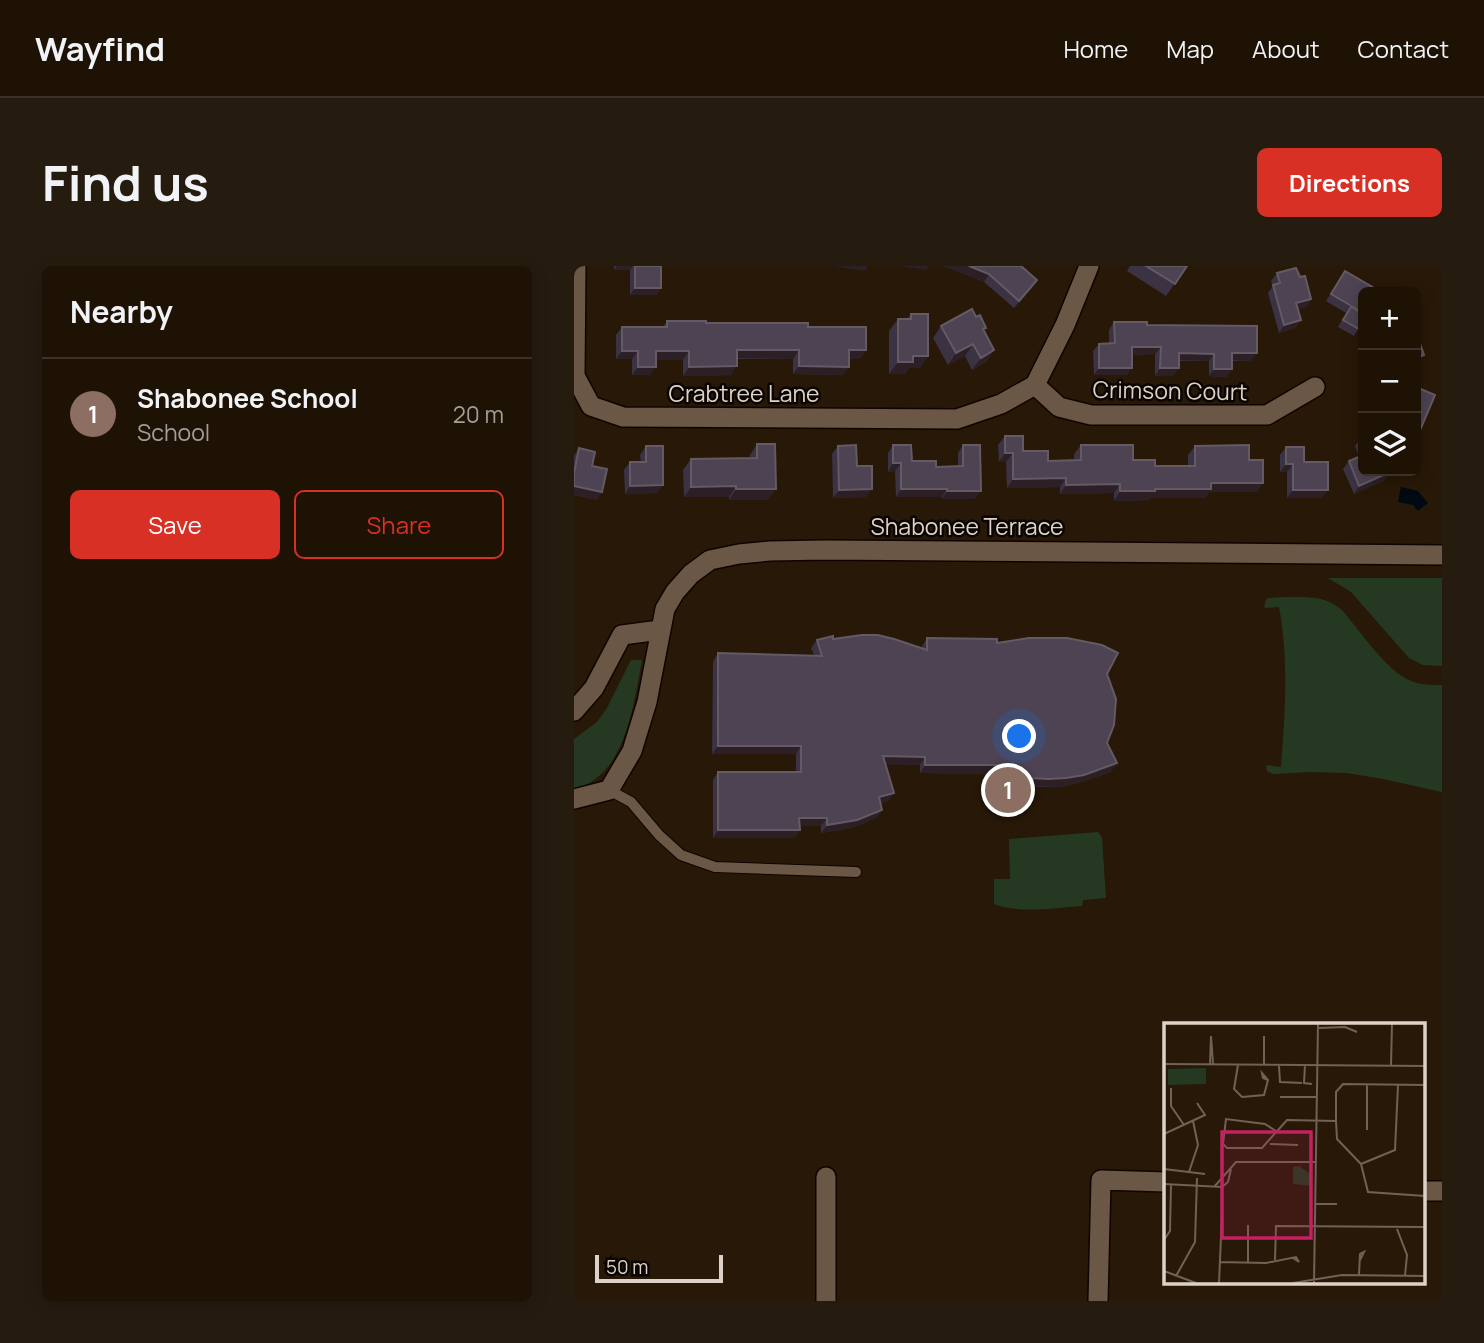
<!DOCTYPE html>
<meta charset="utf-8">
<style>
body{margin:0;font-family:Manrope,sans-serif;background:#261b0f;color:#f1f3f6}
.controls{position:absolute;right:21px;top:21px;display:grid;overflow:hidden;border-radius:10px;box-shadow:0 4px 18px #0003}
.controls button{width:63px;height:63px;display:grid;place-items:center;padding:0;border:0;border-bottom:2px solid #3c3227;background:#1e1205;color:#f1f3f6;font:35px sans-serif}
.scale{position:absolute;left:21px;bottom:18px;width:128px;box-sizing:border-box;padding-left:7px;border:4px solid #ddd2c7;border-top:0;font-size:19px;line-height:24px;white-space:nowrap;color:#ddd2c7;-webkit-text-stroke:5px #0b0502;paint-order:stroke}
.you{position:absolute;left:446px;top:471px;width:24px;height:24px;margin:-18px;border:5px solid #fff;border-radius:50%;background:#1a73e8;box-shadow:0 0 0 10px #1a73e833}
.badge{display:grid;place-items:center;width:46px;height:46px;border-radius:50%;background:#d93025;color:#fff;font-size:23px;font-weight:700}
.pin{position:absolute;translate:-50% -50%;border:4px solid #fff;box-shadow:0 2px 7px #0006}
.list{margin:0;padding:0;list-style:none}
h2{display:flex;justify-content:space-between;align-items:center;height:91px;margin:0;padding:0 28px;font-size:30px}
h2 small{font-size:23px;font-weight:400;color:#a19e9a}
.list li{display:grid;grid-template-columns:46px 1fr auto;gap:21px;align-items:center;box-sizing:border-box;height:112px;padding:0 28px;border-top:2px solid #3c3227}
.list b{display:block;font-size:26px;white-space:nowrap}
.list p{margin:0;font-size:23px;white-space:nowrap;color:#a19e9a}
.list em{font-size:23px;font-style:normal;color:#a19e9a}
.actions{display:flex;gap:14px;padding:21px 28px}
.actions a{flex:1;padding:16px 0;border:2px solid #d93025;border-radius:10px;text-align:center;font-size:24px;color:#d93025}
.actions .main{background:#d93025;color:#fff}
.icon{flex:none;width:38px;height:38px;fill:none;stroke:currentColor;stroke-width:2;stroke-linecap:round;stroke-linejoin:round}
.map{position:relative;flex:none;width:868px;height:1035px;overflow:hidden;border-radius:10px}
header{display:flex;align-items:center;gap:42px;box-sizing:border-box;height:98px;padding:0 35px;background:#1e1205;border-bottom:2px solid #3c3227}
header strong{font-size:33px}
nav{display:flex;gap:38px;margin-inline-start:auto;font-size:24px}
.intro{display:flex;align-items:center;justify-content:space-between;box-sizing:border-box;height:168px;padding:0 42px}
h1{margin:0;font-size:49px}
.button{padding:18px 32px;border-radius:10px;background:#d93025;color:#fff;font-size:24px;font-weight:700}
main{display:flex;gap:42px;padding:0 42px}
aside{flex:1;background:#1e1205;border-radius:10px;box-shadow:0 4px 18px #0003}
.map>svg:first-child{display:block}
.green{fill:#253922}
.water{fill:#000a12}
.lines{fill:none;stroke-linecap:round;stroke-linejoin:round}
.service-casing{stroke:#100400;stroke-width:12}
.minor-casing{stroke:#100400;stroke-width:22}
.service{stroke:#6a5745;stroke-width:10}
.minor{stroke:#6a5745;stroke-width:19}
.wall{fill:#3b3244}
.shaded-wall{fill:#2c2026}
.building{fill:#4d4352;stroke:#635a64;stroke-width:2}
.labels{text-anchor:middle;dominant-baseline:central;stroke-width:5;stroke-linejoin:round;paint-order:stroke}
.street-label{font-size:23px;fill:#ddd2c7;stroke:#0b0502}
.inset-road{fill:none;stroke:#706254;stroke-width:2}
.view{fill:#c32160;fill-opacity:0.15;stroke:#c32160;stroke-width:3.5}
.inset-edge{fill:none;stroke:#ddd2c7;stroke-width:3.5}
</style>
<header>
<strong>Wayfind</strong>
<nav><a>Home</a><a>Map</a><a>About</a><a>Contact</a></nav>
</header>
<div class="intro"><h1>Find us</h1><a class="button">Directions</a></div>
<main>
<aside>
<h2>Nearby<small></small></h2>
<ul class="list">
<li><span class="badge" style="background:#8d6e63">1</span><div><b>Shabonee School</b><p>School</p></div><em>20 m</em></li>
</ul>
<div class="actions"><a class="main">Save</a><a>Share</a></div>
</aside>
<div class="map">
<svg width="868" height="1035" viewBox="0 0 868 1035">
<rect width="100%" height="100%" fill="#281807"/>
<path class="green" d="M 754,312 L 868,312 L 868,400 L 849,399 L 835,392 L 777,326 Z
M 712,331 C 733,331 752,329 769,345 C 785,364 813,405 835,414 C 845,419 857,419 868,419 L 868,526 L 809,513 L 773,507 L 735,506 L 699,508 L 693,505 L 692,499 L 707,501 C 711,448 715,393 705,341 L 691,342 C 690,338 691,334 694,332 Z
M 57,394 L 68,394 C 60,436 52,511 0,523 L 0,473 L 23,456 L 33,442 Z
M 524,566 L 528,572 L 532,632 L 509,634 L 508,640 C 480,642 447,648 420,638 L 420,613 L 436,613 L 435,573 Z"/>
<path class="water" d="M 827,221 L 844,225 L 854,237 L 844,245 L 839,239 L 824,236 Z"/>
<g class="lines">
<defs>
<path id="service" d="M 35,524 L 57,536 L 85,569 L 107,589 L 141,601 L 282,606"/>
<path id="minor" d="M 2,0 L 1,110 L 17,140 L 49,151 L 383,153 L 427,138 L 461,119 L 491,59 L 515,0
M 461,119 L 485,141 L 517,149 L 693,149 L 741,121
M 0,445 L 20,422 L 48,369 L 86,364
M 0,533 L 35,524 L 58,485 L 73,436 L 91,343 L 101,326 L 117,308 L 136,294 L 165,288 L 196,285 L 252,284 L 868,289
M 252,911 L 252,1035
M 849,925 L 868,925
M 524,1035 L 527,914 L 592,916"/>
</defs>
<use href="#service" class="service-casing"/>
<use href="#minor" class="minor-casing"/>
<use href="#service" class="service"/>
<use href="#minor" class="minor"/>
</g>
<path class="wall" d="M 40,0 L 87,0 L 87,22 L 82,29 L 56,29 L 56,4 L 40,4 Z
M 370,0 L 447,0 L 458,22 L 440,42 L 410,16 Z
M 556,0 L 613,0 L 592,30 L 553,5 Z
M 771,5 L 789,55 L 780,70 L 764,61 L 772,47 L 752,35 Z
M 703,7 L 737,33 L 732,41 L 724,43 L 727,54 L 721,62 L 705,67 L 694,27 L 699,20 L 697,15 Z
M 337,48 L 354,90 L 346,102 L 335,102 L 331,108 L 315,108 L 315,65 L 324,53 L 333,53 Z
M 402,51 L 412,62 L 410,65 L 420,84 L 412,96 L 398,104 L 391,90 L 374,99 L 359,72 L 367,60 Z
M 93,55 L 132,57 L 234,61 L 292,84 L 286,93 L 275,93 L 269,109 L 219,108 L 219,93 L 163,93 L 157,109 L 109,110 L 109,94 L 82,94 L 76,109 L 58,109 L 58,93 L 42,93 L 42,69 L 48,61 L 89,61 Z
M 540,56 L 573,59 L 677,95 L 658,95 L 658,103 L 652,111 L 635,110 L 635,95 L 605,95 L 599,110 L 581,110 L 581,88 L 558,89 L 553,109 L 520,109 L 519,85 L 525,78 L 535,77 L 535,64 Z
M 431,170 L 449,185 L 474,195 L 500,194 L 500,188 L 507,179 L 581,200 L 614,200 L 614,189 L 621,180 L 675,194 L 683,226 L 635,226 L 631,232 L 576,232 L 575,234 L 540,235 L 540,227 L 486,228 L 486,221 L 433,222 L 432,196 L 425,196 L 424,179 Z
M 789,171 L 789,205 L 811,214 L 780,228 L 769,203 L 775,195 L 785,191 L 781,180 L 787,172 Z
M 183,178 L 194,234 L 155,234 L 155,231 L 110,231 L 109,204 L 117,193 L 176,192 L 176,189 Z
M 319,179 L 338,195 L 362,201 L 384,200 L 384,187 L 389,179 L 401,233 L 368,233 L 368,231 L 322,231 L 321,205 L 314,206 L 314,187 Z
M 72,180 L 83,227 L 51,228 L 50,204 L 56,196 L 67,196 L 66,189 Z
M 264,180 L 283,200 L 292,231 L 259,232 L 258,188 Z
M 712,181 L 730,196 L 748,232 L 713,232 L 713,206 L 706,206 L 706,189 Z
M 5,182 L 18,200 L 23,234 L 0,229 L 0,190 Z
M 353,372 L 423,377 L 533,408 L 533,477 L 537,506 L 504,517 L 487,521 L 468,521 L 451,520 L 426,516 L 429,508 L 346,507 L 346,499 L 312,498 L 315,535 L 306,537 L 308,544 L 302,552 L 278,562 L 247,567 L 247,560 L 225,560 L 226,564 L 220,572 L 139,572 L 139,514 L 144,506 L 222,506 L 222,488 L 138,488 L 139,396 L 144,387 L 240,389 L 237,382 L 243,374 L 259,373 L 347,382 Z"/>
<path class="shaded-wall" d="M 43,0 L 59,0 L 56,4 L 40,4 Z
M 259,0 L 294,0 L 291,5 Z
M 325,0 L 355,0 L 352,4 Z
M 370,0 L 395,0 L 415,8 L 410,16 Z
M 463,14 L 458,22 L 440,42 L 445,35 Z
M 61,22 L 87,22 L 82,29 L 56,29 Z
M 737,33 L 732,41 L 717,45 L 722,37 Z
M 727,54 L 721,62 L 705,67 L 710,59 Z
M 399,78 L 391,90 L 374,99 L 382,87 Z
M 558,81 L 587,81 L 581,88 L 553,89 Z
M 163,84 L 225,84 L 219,93 L 157,92 Z
M 275,84 L 292,84 L 286,93 L 269,93 Z
M 420,84 L 412,96 L 398,104 L 407,92 Z
M 48,85 L 64,85 L 58,93 L 42,93 Z
M 82,85 L 115,85 L 109,94 L 76,94 Z
M 605,87 L 640,88 L 635,95 L 600,94 Z
M 658,87 L 683,87 L 677,95 L 653,94 Z
M 850,89 L 842,100 L 842,92 Z
M 339,90 L 354,90 L 346,102 L 335,102 L 331,108 L 315,108 L 324,96 Z
M 163,100 L 157,109 L 109,110 L 115,101 Z
M 225,100 L 275,101 L 269,109 L 219,108 Z
M 64,101 L 82,101 L 76,109 L 58,109 Z
M 525,102 L 558,102 L 553,109 L 520,109 Z
M 586,102 L 605,102 L 599,110 L 581,110 Z
M 640,103 L 658,103 L 652,111 L 635,110 Z
M 842,159 L 847,162 L 842,170 Z
M 431,187 L 439,187 L 432,196 L 425,196 Z
M 319,197 L 327,197 L 321,205 L 314,206 Z
M 712,198 L 719,198 L 713,206 L 706,206 Z
M 816,206 L 811,214 L 780,228 L 785,220 Z
M 492,212 L 486,221 L 433,222 L 439,213 Z
M 637,217 L 689,217 L 683,226 L 635,226 L 631,232 L 576,232 L 575,234 L 540,235 L 546,225 Z
M 546,218 L 540,227 L 486,228 L 492,219 Z
M 89,219 L 83,227 L 51,228 L 56,220 Z
M 0,220 L 28,226 L 23,234 L 0,229 Z
M 162,220 L 155,231 L 110,231 L 117,221 Z
M 162,223 L 202,223 L 194,234 L 155,234 Z
M 298,223 L 292,231 L 259,232 L 265,224 Z
M 327,223 L 373,223 L 368,231 L 322,231 Z
M 719,224 L 754,224 L 748,232 L 713,232 Z
M 373,225 L 407,225 L 401,233 L 368,233 Z
M 144,480 L 227,480 L 222,488 L 138,488 Z
M 309,490 L 351,491 L 346,499 L 304,498 Z
M 543,497 L 537,506 L 504,517 L 487,521 L 451,520 L 426,516 L 432,508 Z
M 351,499 L 435,499 L 429,508 L 346,507 Z
M 320,527 L 315,535 L 299,539 L 305,531 Z
M 308,544 L 302,552 L 278,562 L 247,567 L 253,559 Z
M 225,552 L 253,552 L 247,560 L 219,560 Z
M 144,564 L 226,564 L 220,572 L 139,572 Z"/>
<path class="building" d="M 61,0 L 87,0 L 87,22 L 61,22 Z
M 395,0 L 447,0 L 463,14 L 445,35 L 415,8 Z
M 572,0 L 613,0 L 601,18 Z
M 722,2 L 726,11 L 731,10 L 737,33 L 722,37 L 727,54 L 710,59 L 699,19 L 706,17 L 703,7 Z
M 771,5 L 800,22 L 798,26 L 789,26 L 789,40 L 786,45 L 757,28 Z
M 777,41 L 789,47 L 789,55 L 785,63 L 769,54 Z
M 398,43 L 402,51 L 406,49 L 412,62 L 409,63 L 420,84 L 407,92 L 399,78 L 382,87 L 367,60 Z
M 337,48 L 354,48 L 354,90 L 339,90 L 339,96 L 324,96 L 324,53 L 337,53 Z
M 93,55 L 132,55 L 132,57 L 234,57 L 234,61 L 292,61 L 292,84 L 275,84 L 275,101 L 225,100 L 225,84 L 163,84 L 163,100 L 115,101 L 115,85 L 82,85 L 82,101 L 64,101 L 64,85 L 48,85 L 48,61 L 93,61 Z
M 540,56 L 573,56 L 573,59 L 683,60 L 683,87 L 658,87 L 658,103 L 640,103 L 640,88 L 605,87 L 605,102 L 586,102 L 587,81 L 558,81 L 558,102 L 525,102 L 525,78 L 541,77 Z
M 842,66 L 850,89 L 842,92 Z
M 842,121 L 861,129 L 847,162 L 842,159 Z
M 431,170 L 449,170 L 449,185 L 474,185 L 474,195 L 507,194 L 507,179 L 559,179 L 559,194 L 581,194 L 581,200 L 621,200 L 621,180 L 675,179 L 675,194 L 689,194 L 689,217 L 637,217 L 637,223 L 581,223 L 581,225 L 546,225 L 546,218 L 492,219 L 492,212 L 439,213 L 439,187 L 431,187 Z
M 183,178 L 201,178 L 202,223 L 162,223 L 162,220 L 117,221 L 117,193 L 183,192 Z
M 282,179 L 283,200 L 298,200 L 298,223 L 265,224 L 264,180 Z
M 319,179 L 337,179 L 338,195 L 362,195 L 362,201 L 389,200 L 389,179 L 406,179 L 407,225 L 373,225 L 373,223 L 327,223 L 327,197 L 319,197 Z
M 72,180 L 89,180 L 89,219 L 56,220 L 56,196 L 72,196 Z
M 712,181 L 730,181 L 730,196 L 754,196 L 754,224 L 719,224 L 719,198 L 712,198 Z
M 5,182 L 21,186 L 18,200 L 33,203 L 28,226 L 0,220 L 0,207 Z
M 789,189 L 789,205 L 816,205 L 816,206 L 785,220 L 775,195 Z
M 288,369 L 304,369 L 320,373 L 353,384 L 353,372 L 423,373 L 423,377 L 455,372 L 493,372 L 528,379 L 544,387 L 533,408 L 542,433 L 540,459 L 533,477 L 543,497 L 510,509 L 492,512 L 474,513 L 457,512 L 432,508 L 435,499 L 351,499 L 351,491 L 309,490 L 320,527 L 305,531 L 308,544 L 283,554 L 253,559 L 253,552 L 225,552 L 226,564 L 144,564 L 144,506 L 227,506 L 227,480 L 144,480 L 144,387 L 248,390 L 243,374 L 259,370 L 259,373 Z"/>
<g class="labels">
<g class="street-label">
<text transform="translate(596 124) rotate(1)">Crimson Court</text>
<text x="170" y="127">Crabtree Lane</text>
<text x="393" y="260">Shabonee Terrace</text>
</g>
</g>
<g transform="translate(590 757)">
<rect width="261" height="261" fill="#281807"/>
<path d="M 42,45 L 42,61 L 4,62 L 4,46 ZM 135,143 L 148,152 L 148,163 L 129,161 L 129,144 Z" fill="#253922"/>
<path class="inset-road" d="M 155,5 L 181,4 L 193,9M 0,41 L 261,43M 46,41 L 47,13 L 49,41M 100,41 L 100,13M 74,42 L 70,66 L 78,74 L 100,72 L 104,57 L 98,50 L 99,55 L 104,57M 141,42 L 140,60 L 148,61M 227,42 L 228,0M 115,43 L 116,59 L 138,60M 261,62 L 179,61 L 172,69 L 172,98 L 173,116 L 197,141 L 204,169 L 261,173M 7,65 L 7,83 L 20,102M 116,74 L 153,74M 203,107 L 203,61M 112,108 L 101,101 L 62,96 L 59,121 L 63,125 L 98,125 L 123,97 L 172,98M 0,111 L 41,92 L 33,80M 106,121 L 134,122M 197,141 L 231,127 L 234,62M 0,146 L 41,151M 25,149 L 34,122 L 29,98M 0,161 L 58,164 L 64,159 L 67,146M 50,164 L 72,139 L 152,139M 151,181 L 173,181M 84,202 L 84,240M 233,206 L 243,232 L 241,253M 0,217 L 6,208 L 7,161M 111,237 L 112,203 L 261,204M 55,239 L 102,240 L 132,234 L 135,239 L 129,235M 0,248 L 32,260M 195,252 L 196,231 L 200,229 L 196,237M 12,253 L 31,219 L 33,155M 55,260 L 58,191M 129,260 L 178,252 L 261,253M 150,260 L 154,0"/>
<path class="view" d="M 58,109 L 147,109 L 147,215 L 58,215 Z"/>
<rect width="261" height="261" class="inset-edge"/>
</g>
</svg>
<div class="controls">
<button>+</button>
<button>−</button>
<button><svg class="icon" aria-label="layers" viewBox="0 0 24 24"><path d="M12 4l9 5-9 5-9-5zM3 14l9 5 9-5"/></svg></button>
</div>
<div class="scale">50 m</div>
<div class="you"></div>
<div class="pin badge" style="left:434px;top:524px;background:#8d6e63">1</div>
</div>
</main>
